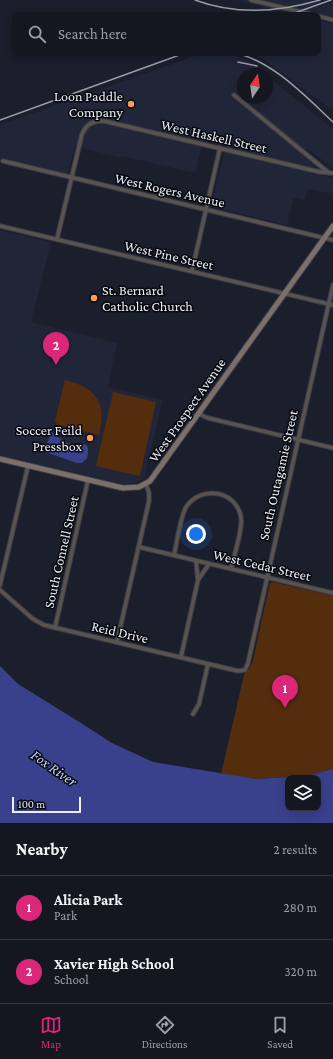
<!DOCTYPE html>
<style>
body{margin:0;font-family:"Crimson Pro",serif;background:#1d1f29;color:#f1f3f6}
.controls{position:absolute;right:12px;bottom:12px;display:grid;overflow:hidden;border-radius:8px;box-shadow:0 2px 10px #0003}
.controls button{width:36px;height:36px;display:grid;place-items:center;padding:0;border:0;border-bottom:1px solid #33353e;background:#141620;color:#f1f3f6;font:20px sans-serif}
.compass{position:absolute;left:237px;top:68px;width:36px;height:36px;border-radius:50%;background:#141620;box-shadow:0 2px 10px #0003;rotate:13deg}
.scale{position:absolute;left:12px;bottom:10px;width:69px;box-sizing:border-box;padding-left:4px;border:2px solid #eceef8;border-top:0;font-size:11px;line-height:14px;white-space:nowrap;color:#eceef8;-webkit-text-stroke:3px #07080e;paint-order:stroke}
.you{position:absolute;left:196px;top:534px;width:14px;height:14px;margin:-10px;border:3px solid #fff;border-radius:50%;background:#1a73e8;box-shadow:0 0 0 6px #1a73e833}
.badge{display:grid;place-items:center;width:26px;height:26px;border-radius:50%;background:#db2777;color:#fff;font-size:13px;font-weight:700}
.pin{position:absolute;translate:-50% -33px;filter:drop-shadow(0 1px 2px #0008)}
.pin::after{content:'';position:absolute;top:21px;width:14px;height:12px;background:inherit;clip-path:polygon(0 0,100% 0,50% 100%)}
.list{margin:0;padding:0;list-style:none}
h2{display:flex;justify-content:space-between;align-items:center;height:52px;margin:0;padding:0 16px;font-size:17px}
h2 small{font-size:13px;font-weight:400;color:#9d9fa5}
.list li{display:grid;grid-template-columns:26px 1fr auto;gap:12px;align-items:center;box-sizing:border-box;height:64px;padding:0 16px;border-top:1px solid #33353e}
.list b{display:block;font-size:15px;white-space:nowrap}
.list p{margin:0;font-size:13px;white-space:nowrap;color:#9d9fa5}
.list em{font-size:13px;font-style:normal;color:#9d9fa5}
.icon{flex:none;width:22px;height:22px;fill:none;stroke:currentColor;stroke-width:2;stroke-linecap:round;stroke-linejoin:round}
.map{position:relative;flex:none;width:333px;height:823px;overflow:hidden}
.search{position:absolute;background:#141620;box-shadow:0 2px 10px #0003;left:12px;right:12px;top:12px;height:44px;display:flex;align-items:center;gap:10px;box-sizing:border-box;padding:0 14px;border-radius:8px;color:#9d9fa5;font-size:15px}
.sheet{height:180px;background:#141620}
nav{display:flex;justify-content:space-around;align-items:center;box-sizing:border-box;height:56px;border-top:1px solid #33353e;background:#141620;font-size:11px;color:#9d9fa5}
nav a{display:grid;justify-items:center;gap:2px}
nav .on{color:#db2777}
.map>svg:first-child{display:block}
.built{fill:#212538}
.green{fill:#542d0d}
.water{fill:#39408c;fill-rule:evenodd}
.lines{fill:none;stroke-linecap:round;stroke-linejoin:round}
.street-casing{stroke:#383b48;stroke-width:5.5}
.secondary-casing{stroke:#383b48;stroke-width:7}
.street{stroke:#59524e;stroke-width:3.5}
.secondary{stroke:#7b6f68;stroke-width:5}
.rail{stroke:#9b9da9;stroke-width:1.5}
.poi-dot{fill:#fd9d55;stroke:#07080e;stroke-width:1.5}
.labels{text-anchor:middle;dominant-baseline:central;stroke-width:3;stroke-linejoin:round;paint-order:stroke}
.poi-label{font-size:14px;fill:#eceef8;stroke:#07080e;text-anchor:end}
.street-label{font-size:14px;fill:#eceef8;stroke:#07080e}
.water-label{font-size:15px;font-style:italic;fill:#c2ccf7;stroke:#07080e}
</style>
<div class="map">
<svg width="333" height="823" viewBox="0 0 333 823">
<rect width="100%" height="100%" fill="#1b1e2b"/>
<path class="built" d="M 235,0 L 322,0 L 321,6 L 333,2 L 333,17 L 319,13 L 318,16 L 318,15 L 296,15 Z
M 318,20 L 333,24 L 333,111 L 266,61 L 260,57 L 247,53 L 318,53 Z
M 212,53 L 225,53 L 236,56 L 248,60 L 265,74 L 243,74 L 243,98 L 267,98 L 267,76 L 333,129 L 333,168 L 306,148 L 302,154 L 313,163 L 311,173 L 333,178 L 333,194 L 308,189 L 305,200 L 294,198 L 287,225 L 213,207 L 212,203 L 226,146 L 203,141 L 195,173 L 122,156 L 121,158 L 75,146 L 69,170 L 66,173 L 2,158 L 0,163 L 0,125 L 197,55 Z
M 0,230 L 51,242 L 31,322 L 117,343 L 108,387 L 163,400 L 144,479 L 141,481 L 129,484 L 124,484 L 0,455 Z"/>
<path class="green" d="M 65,380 C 97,388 107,403 99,435 L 58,425 L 55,421 Z
M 113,392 L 156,402 L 140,476 L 96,466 Z
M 273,582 L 333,596 L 333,769 L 306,776 L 256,779 L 221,774 L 244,675 L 249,669 L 253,660 L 270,583 Z"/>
<path class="water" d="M 49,431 C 56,434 61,441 68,443 C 80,447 92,437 87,458 L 82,463 L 77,463 L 45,452 L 43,451 L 49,439 Z
M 0,666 L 18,684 L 81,723 L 112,743 L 153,762 L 256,779 L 306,776 L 333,769 L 333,823 L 0,823 ZM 288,778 L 318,778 L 318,808 L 288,808 Z"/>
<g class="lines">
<defs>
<path id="street" d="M 251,0 L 314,15
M 318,16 L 333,20
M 234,95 L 329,173
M 3,161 L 333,240
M 0,226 L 333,305
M 57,239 L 82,134 C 86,125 93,120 104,121 L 320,172 L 333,173
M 192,271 L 220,148
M 199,414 L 208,418 L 333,448
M 139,547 L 333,593
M 174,555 C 177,543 180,518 186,507 C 201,485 236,490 241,517 C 243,531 234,554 231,569
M 198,580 L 209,564
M 0,585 L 28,466
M 0,590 L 33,619 L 44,625 L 238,671 L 245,670 L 248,663 L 333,285
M 55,628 L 88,480
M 117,642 L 149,501 L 149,493 L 146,484
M 181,657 L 198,580 L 196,561
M 193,714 L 199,704 L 208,664"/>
<path id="secondary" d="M 0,459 L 123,488 L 139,487 L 150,481 L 333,226"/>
</defs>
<use href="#street" class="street-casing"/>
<use href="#secondary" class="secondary-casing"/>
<use href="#street" class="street"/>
<use href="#secondary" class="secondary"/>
<path class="rail" d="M 195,0 C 235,15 279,12 320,0
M 289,15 L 331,0
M 234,53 C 272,60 306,97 333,122
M 238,62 L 257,66
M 0,120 L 185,53"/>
</g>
<g class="poi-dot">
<circle cx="131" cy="104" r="4"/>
<circle cx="94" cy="298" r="4"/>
<circle cx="90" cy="438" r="4"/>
</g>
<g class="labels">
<g class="poi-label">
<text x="123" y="96">Loon Paddle<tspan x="123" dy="16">Company</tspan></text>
<text x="102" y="290" text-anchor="start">St. Bernard<tspan x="102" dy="16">Catholic Church</tspan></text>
<text x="82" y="430">Soccer Feild<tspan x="82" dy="16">Pressbox</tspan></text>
</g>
<g class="street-label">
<text transform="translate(214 136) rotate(13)">West Haskell Street</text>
<text transform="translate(170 190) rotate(13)">West Rogers Avenue</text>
<text transform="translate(169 255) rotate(13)">West Pine Street</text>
<text transform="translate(187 410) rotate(-55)">West Prospect Avenue</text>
<text transform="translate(278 475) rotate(-77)">South Outagamie Street</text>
<text transform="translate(61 552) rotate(-77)">South Connell Street</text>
<text transform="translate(262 565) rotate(13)">West Cedar Street</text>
<text transform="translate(120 632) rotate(13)">Reid Drive</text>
</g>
<g class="water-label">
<text transform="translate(54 768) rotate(35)">Fox River</text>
</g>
</g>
</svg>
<div class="controls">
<button><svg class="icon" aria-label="layers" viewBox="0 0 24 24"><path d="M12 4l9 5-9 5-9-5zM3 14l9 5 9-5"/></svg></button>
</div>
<svg class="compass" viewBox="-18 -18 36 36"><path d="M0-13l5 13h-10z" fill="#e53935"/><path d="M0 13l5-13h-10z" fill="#9d9fa5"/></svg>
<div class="scale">100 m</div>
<div class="you"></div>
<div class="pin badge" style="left:285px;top:708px">1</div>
<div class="pin badge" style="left:56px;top:365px">2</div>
<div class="search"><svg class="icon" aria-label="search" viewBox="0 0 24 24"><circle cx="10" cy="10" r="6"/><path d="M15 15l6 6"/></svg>Search here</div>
</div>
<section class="sheet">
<h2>Nearby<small>2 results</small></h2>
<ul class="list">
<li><span class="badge">1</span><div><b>Alicia Park</b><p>Park</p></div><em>280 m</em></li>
<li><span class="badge">2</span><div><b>Xavier High School</b><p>School</p></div><em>320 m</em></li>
</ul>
</section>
<nav>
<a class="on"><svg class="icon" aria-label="map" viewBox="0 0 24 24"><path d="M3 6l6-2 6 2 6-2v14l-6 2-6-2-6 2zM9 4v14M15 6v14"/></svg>Map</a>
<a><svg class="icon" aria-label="directions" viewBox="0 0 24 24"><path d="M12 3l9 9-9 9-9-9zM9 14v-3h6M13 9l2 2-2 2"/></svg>Directions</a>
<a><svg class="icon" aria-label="saved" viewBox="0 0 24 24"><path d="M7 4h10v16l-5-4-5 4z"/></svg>Saved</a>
</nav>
